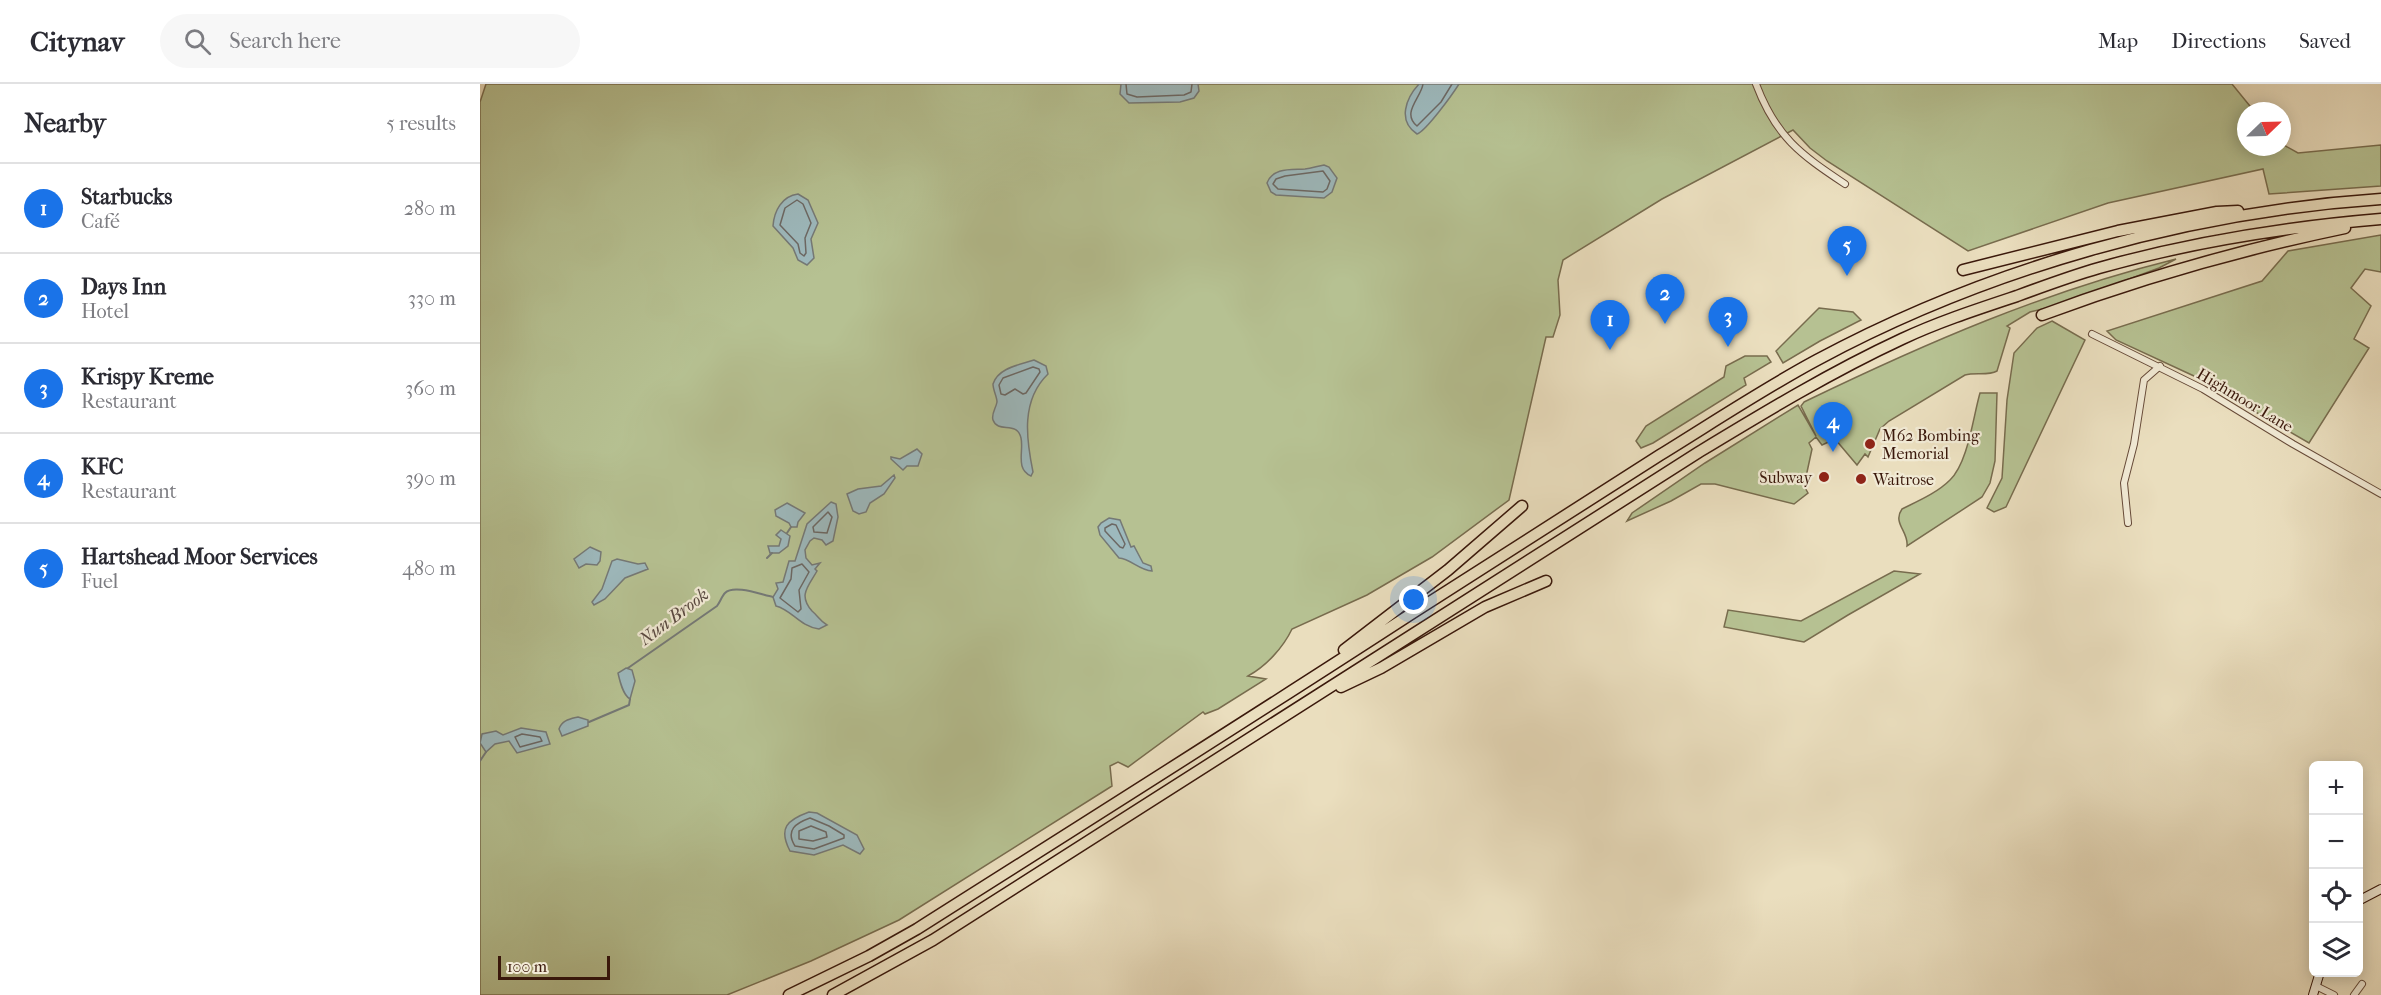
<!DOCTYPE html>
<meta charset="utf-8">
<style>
body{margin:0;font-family:"IM FELL French Canon",serif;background:#f7f7f7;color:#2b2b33}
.controls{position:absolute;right:18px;bottom:18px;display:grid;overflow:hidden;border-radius:9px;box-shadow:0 3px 15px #0003}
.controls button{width:54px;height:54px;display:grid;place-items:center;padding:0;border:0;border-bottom:2px solid #e1e1e2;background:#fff;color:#2b2b33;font:30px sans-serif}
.compass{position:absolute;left:1757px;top:18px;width:54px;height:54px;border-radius:50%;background:#fff;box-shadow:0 3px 15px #0003;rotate:67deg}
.scale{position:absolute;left:18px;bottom:15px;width:112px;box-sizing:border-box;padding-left:6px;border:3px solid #3a180b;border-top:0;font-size:16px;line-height:21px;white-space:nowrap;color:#3a180b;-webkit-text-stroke:4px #f1ead5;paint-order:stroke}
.you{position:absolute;left:934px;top:516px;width:21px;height:21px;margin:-15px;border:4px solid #fff;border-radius:50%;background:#1a73e8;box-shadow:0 0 0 9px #1a73e833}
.badge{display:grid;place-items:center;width:39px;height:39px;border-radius:50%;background:#1a73e8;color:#fff;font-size:20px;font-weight:700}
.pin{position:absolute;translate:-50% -50px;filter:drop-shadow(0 2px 3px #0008)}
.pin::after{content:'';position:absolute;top:32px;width:21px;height:18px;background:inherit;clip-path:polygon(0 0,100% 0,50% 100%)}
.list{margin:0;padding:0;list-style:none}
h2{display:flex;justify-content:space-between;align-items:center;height:78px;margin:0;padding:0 24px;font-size:26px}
h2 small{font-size:20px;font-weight:400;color:#7c7c81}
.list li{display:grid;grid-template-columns:39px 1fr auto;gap:18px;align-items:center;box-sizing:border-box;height:90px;padding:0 24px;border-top:2px solid #e1e1e2}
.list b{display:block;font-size:22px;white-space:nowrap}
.list p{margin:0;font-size:20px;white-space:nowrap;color:#7c7c81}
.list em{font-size:20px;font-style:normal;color:#7c7c81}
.icon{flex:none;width:33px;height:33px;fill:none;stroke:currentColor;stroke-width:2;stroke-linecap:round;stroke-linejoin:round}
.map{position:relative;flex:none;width:1901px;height:911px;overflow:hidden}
header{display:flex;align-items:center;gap:36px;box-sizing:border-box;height:84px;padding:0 30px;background:#fff;border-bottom:2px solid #e1e1e2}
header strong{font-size:28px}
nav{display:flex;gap:33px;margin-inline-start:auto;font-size:21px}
.search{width:420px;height:54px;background:#f7f7f7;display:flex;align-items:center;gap:15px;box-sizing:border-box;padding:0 21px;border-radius:33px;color:#7c7c81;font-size:22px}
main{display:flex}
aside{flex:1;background:#fff}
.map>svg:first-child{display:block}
.green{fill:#b6c192;stroke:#786c4e;stroke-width:1.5}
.water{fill:#9db9bd;stroke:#757976;stroke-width:1.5}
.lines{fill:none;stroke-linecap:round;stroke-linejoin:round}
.shore{stroke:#6c6864;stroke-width:1.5}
.stream{stroke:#757976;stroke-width:2}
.minor-casing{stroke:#664a38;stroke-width:8}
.secondary-casing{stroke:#3a180b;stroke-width:10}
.motorway-casing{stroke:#3a180b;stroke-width:13}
.minor{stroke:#f1ead5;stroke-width:6}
.secondary{stroke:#f1ead5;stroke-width:8}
.motorway{stroke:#eadebe;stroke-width:10}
.poi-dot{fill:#8f2418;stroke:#f1ead5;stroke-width:2}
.labels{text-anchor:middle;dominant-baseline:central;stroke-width:4.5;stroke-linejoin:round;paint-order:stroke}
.street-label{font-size:16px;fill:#3a180b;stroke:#f1ead5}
.poi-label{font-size:16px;fill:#3a180b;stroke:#f1ead5;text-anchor:start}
.water-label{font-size:18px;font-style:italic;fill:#584840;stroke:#f1ead5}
</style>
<header>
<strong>Citynav</strong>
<div class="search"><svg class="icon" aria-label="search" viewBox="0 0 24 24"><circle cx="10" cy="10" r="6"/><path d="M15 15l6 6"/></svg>Search here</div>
<nav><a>Map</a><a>Directions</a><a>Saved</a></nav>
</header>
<main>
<aside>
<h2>Nearby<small>5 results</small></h2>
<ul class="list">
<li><span class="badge">1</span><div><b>Starbucks</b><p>Café</p></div><em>280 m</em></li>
<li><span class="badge">2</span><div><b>Days Inn</b><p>Hotel</p></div><em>330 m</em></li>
<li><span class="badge">3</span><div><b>Krispy Kreme</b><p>Restaurant</p></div><em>360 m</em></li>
<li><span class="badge">4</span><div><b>KFC</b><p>Restaurant</p></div><em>390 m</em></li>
<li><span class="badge">5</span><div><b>Hartshead Moor Services</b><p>Fuel</p></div><em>480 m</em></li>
</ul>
</aside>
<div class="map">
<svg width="1901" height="911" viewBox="0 0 1901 911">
<rect width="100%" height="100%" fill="#eadebe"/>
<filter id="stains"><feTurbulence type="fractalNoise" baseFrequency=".00333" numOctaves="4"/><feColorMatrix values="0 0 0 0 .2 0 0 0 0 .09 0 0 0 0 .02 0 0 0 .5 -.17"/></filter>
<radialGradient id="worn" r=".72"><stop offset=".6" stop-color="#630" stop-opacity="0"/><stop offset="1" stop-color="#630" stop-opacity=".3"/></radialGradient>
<path class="green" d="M 6,0 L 1752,0 L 1774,27 L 1766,27 L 1766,63 L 1802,63 L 1802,60 L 1818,69 L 1901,61 L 1901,102 L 1789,110 L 1783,85 L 1628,119 L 1488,167 L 1347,77 L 1330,64 L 1313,46 L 1182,115 L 1083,176 L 1078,196 L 1080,231 L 1073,253 L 1066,253 L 1029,416 L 952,473 L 887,511 L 812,545 C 803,564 786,582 768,592 L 786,595 L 738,625 L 725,630 L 723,628 L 648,683 L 638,678 L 630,682 L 632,702 L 419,836 L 331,877 L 247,911 L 0,911 L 0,18 Z
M 1901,151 L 1901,188 L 1885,185 L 1871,204 L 1891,222 L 1874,255 L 1889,264 L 1829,359 L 1714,292 L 1636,256 L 1627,247 L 1782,197 L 1808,167 Z
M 1696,175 L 1679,184 L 1579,221 L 1550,228 L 1527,242 L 1530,244 L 1517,287 C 1508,292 1495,288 1485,291 L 1409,337 L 1400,345 L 1388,373 L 1385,370 L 1377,381 L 1355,355 L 1342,361 L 1336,353 L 1329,359 L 1332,365 L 1324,402 L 1328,409 L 1314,420 L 1235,400 L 1221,400 L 1191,417 L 1147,437 L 1152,429 L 1225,379 L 1318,321 L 1336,352 L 1321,322 L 1324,318 C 1446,259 1563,208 1696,175 Z
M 1339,224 L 1373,228 L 1381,236 L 1340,257 L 1303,279 L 1296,267 Z
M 1572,237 L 1605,256 L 1526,423 L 1514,428 L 1507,424 L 1522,394 L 1527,316 L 1534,269 L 1557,244 Z
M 1265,272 L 1287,272 L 1291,278 L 1264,294 L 1266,301 L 1173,359 L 1161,364 L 1156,357 L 1166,342 L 1244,293 L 1246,282 Z
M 1500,309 L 1517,309 L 1515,377 L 1510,399 L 1502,413 L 1427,462 C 1429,448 1412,439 1422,425 C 1438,417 1457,409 1470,396 C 1488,379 1493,333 1500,309 Z
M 1414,487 L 1440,490 L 1368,531 L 1324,558 L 1244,543 L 1248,526 L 1321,537 Z"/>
<path class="water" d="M 641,0 L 718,0 L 719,7 L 714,14 L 700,18 L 649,19 L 640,10 Z
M 939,0 L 979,0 C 972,11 946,47 937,50 C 917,37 926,14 939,0 Z
M 844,81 L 849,83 L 857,94 L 852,108 L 844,114 L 796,111 L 791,108 L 787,99 C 793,83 812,86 825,85 C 832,84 838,82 844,81 Z
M 318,110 L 328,116 L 338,139 L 331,155 L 334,174 L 327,181 L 318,176 L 313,164 L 293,142 C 294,127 302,112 318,110 Z
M 554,276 L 566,282 L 568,290 C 541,316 546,354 553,388 L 551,392 C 535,385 544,367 541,354 C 537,336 518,350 513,336 C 511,330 516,324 517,318 C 517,313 513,306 513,300 C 518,284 539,281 554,276 Z
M 437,365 L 442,370 L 438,382 L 427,382 L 423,386 L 411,375 L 411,373 L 420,375 Z
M 414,391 L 415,394 L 404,410 L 390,419 L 386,428 L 379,430 L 373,427 L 367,410 L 378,405 L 401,402 Z
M 351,418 L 356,420 L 358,433 L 353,457 L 346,461 L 342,456 L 334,454 L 330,457 L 325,466 L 326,474 L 332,481 L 340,479 L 335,485 L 337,487 C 328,503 318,511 332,527 C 338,532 340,537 347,541 L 339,545 C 319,542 312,526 296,522 L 293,513 L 298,505 L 296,499 L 303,498 L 309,477 L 315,477 L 327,440 Z
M 307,419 L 325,429 L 318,438 L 317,443 L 311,443 L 309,439 L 296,432 L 295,426 Z
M 629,434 L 640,436 L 651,463 L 654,462 L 663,479 L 671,482 L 672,487 C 659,486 651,475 639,474 L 620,451 L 618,443 L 621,439 Z
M 301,446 L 310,452 L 308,462 L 299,469 L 290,469 L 288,462 L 299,462 L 301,455 L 296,451 Z
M 110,463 L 121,468 L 120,477 L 117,481 L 106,480 L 99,484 L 94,475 Z
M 137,475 L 158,480 L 165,479 L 168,485 L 145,494 L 125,515 L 114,521 L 112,518 L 122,505 L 132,477 Z
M 146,584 L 152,586 L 155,597 L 150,615 C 143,611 140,598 138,589 Z
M 98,633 L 108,636 L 108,642 L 82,652 L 79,645 C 82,636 90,635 98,633 Z
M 41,644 L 66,648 L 70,660 L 37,669 L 29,657 L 15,660 L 6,668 L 0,659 L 2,650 L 16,647 L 23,651 Z
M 329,728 L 337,729 L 377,751 L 384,765 L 380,770 L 363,761 L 334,771 L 310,767 C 298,744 307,736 329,728 Z"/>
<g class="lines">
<path class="shore" d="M 646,0 L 647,10 L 657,13 L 704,11 L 711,8 L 712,0
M 943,0 C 941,14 921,29 937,42 L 961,18 L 972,0
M 843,87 L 850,97 L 847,105 L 843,108 L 798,105 L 793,100 L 796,95 L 805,92 Z
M 317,116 L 323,120 L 331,139 L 325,154 L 326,169 L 324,172 L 320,169 L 318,160 L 300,141 L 305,124 Z
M 553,283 L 559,285 L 560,288 L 546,309 L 543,310 L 535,305 L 525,311 L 521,310 L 519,301 L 523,294 Z
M 348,428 L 352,433 L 347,449 L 334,448 L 333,443 Z
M 632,440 L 636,441 L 645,460 L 643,464 L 640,463 L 625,447 L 625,444 Z
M 322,480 L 329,488 L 319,506 L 321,525 L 318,528 L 300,514 L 311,495 L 312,484 Z
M 42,650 L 60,653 L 62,657 L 40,663 L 35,653 Z
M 330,734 L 349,742 L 364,751 L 364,754 L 334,765 L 315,762 C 305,746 316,739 330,734 Z
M 331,742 L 346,748 L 347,753 L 333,757 L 319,755 L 319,747 Z"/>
<path class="stream" d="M 307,449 L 311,443
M 287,474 L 292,469
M 148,584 L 237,522 C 240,518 242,512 245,509 C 254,500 282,511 293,513
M 109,638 L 149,621 L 150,615
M 0,677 L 6,668"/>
<defs>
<path id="minor" d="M 1276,0 C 1296,53 1320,70 1365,100
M 1612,250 L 1723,305 L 1813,360 L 1901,410
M 1648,439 L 1644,399 L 1654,360 L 1664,296 L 1680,282
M 1836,902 L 1854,911
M 1874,911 L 1882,900"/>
<path id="secondary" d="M 1878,817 L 1901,805
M 1833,911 L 1840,888"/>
<path id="motorway" d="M 1483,186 L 1638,147 L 1737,128 L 1758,127
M 1562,231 C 1664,193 1759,166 1865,144
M 864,566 L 968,486 L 1042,422
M 861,603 L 901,584 L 1005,523 L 1066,497
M 309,911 L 389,872 L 437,845 C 601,741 765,638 928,532 C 1012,478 1096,424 1180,371 C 1232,339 1283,305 1337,276 C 1508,184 1708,128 1901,115
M 353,911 L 453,856 L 1219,368 C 1285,328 1351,288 1422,255 C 1458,238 1498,225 1537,212 C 1564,202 1591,192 1619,184 C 1711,158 1806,143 1901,135"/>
</defs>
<use href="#minor" class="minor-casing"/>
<use href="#secondary" class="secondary-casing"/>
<use href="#motorway" class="motorway-casing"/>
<use href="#minor" class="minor"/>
<use href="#secondary" class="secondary"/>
<use href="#motorway" class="motorway"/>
</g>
<g class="poi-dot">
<circle cx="1390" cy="360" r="6"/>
<circle cx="1344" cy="393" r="6"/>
<circle cx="1381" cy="395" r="6"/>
</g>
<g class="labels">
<g class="street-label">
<text transform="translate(1765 316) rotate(31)">Highmoor Lane</text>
</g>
<g class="poi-label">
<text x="1402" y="351">M62 Bombing<tspan x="1402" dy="18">Memorial</tspan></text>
<text x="1332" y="393" text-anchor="end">Subway</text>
<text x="1393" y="395">Waitrose</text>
</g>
<g class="water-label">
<text transform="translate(194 533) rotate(-37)">Nun Brook</text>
</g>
</g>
<rect width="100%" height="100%" filter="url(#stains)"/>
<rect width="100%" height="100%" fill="url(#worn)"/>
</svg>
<div class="controls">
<button>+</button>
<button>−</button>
<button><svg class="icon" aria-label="locate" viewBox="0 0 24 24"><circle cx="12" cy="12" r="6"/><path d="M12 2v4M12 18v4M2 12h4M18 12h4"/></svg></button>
<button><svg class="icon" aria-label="layers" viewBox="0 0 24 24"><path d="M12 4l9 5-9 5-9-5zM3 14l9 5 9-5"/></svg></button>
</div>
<svg class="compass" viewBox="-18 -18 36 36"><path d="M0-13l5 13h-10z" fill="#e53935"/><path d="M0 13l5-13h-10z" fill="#7c7c81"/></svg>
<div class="scale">100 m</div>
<div class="you"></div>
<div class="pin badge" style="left:1130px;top:266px">1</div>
<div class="pin badge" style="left:1185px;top:240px">2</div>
<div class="pin badge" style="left:1248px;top:263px">3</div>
<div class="pin badge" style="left:1353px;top:368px">4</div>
<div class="pin badge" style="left:1367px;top:192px">5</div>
</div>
</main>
